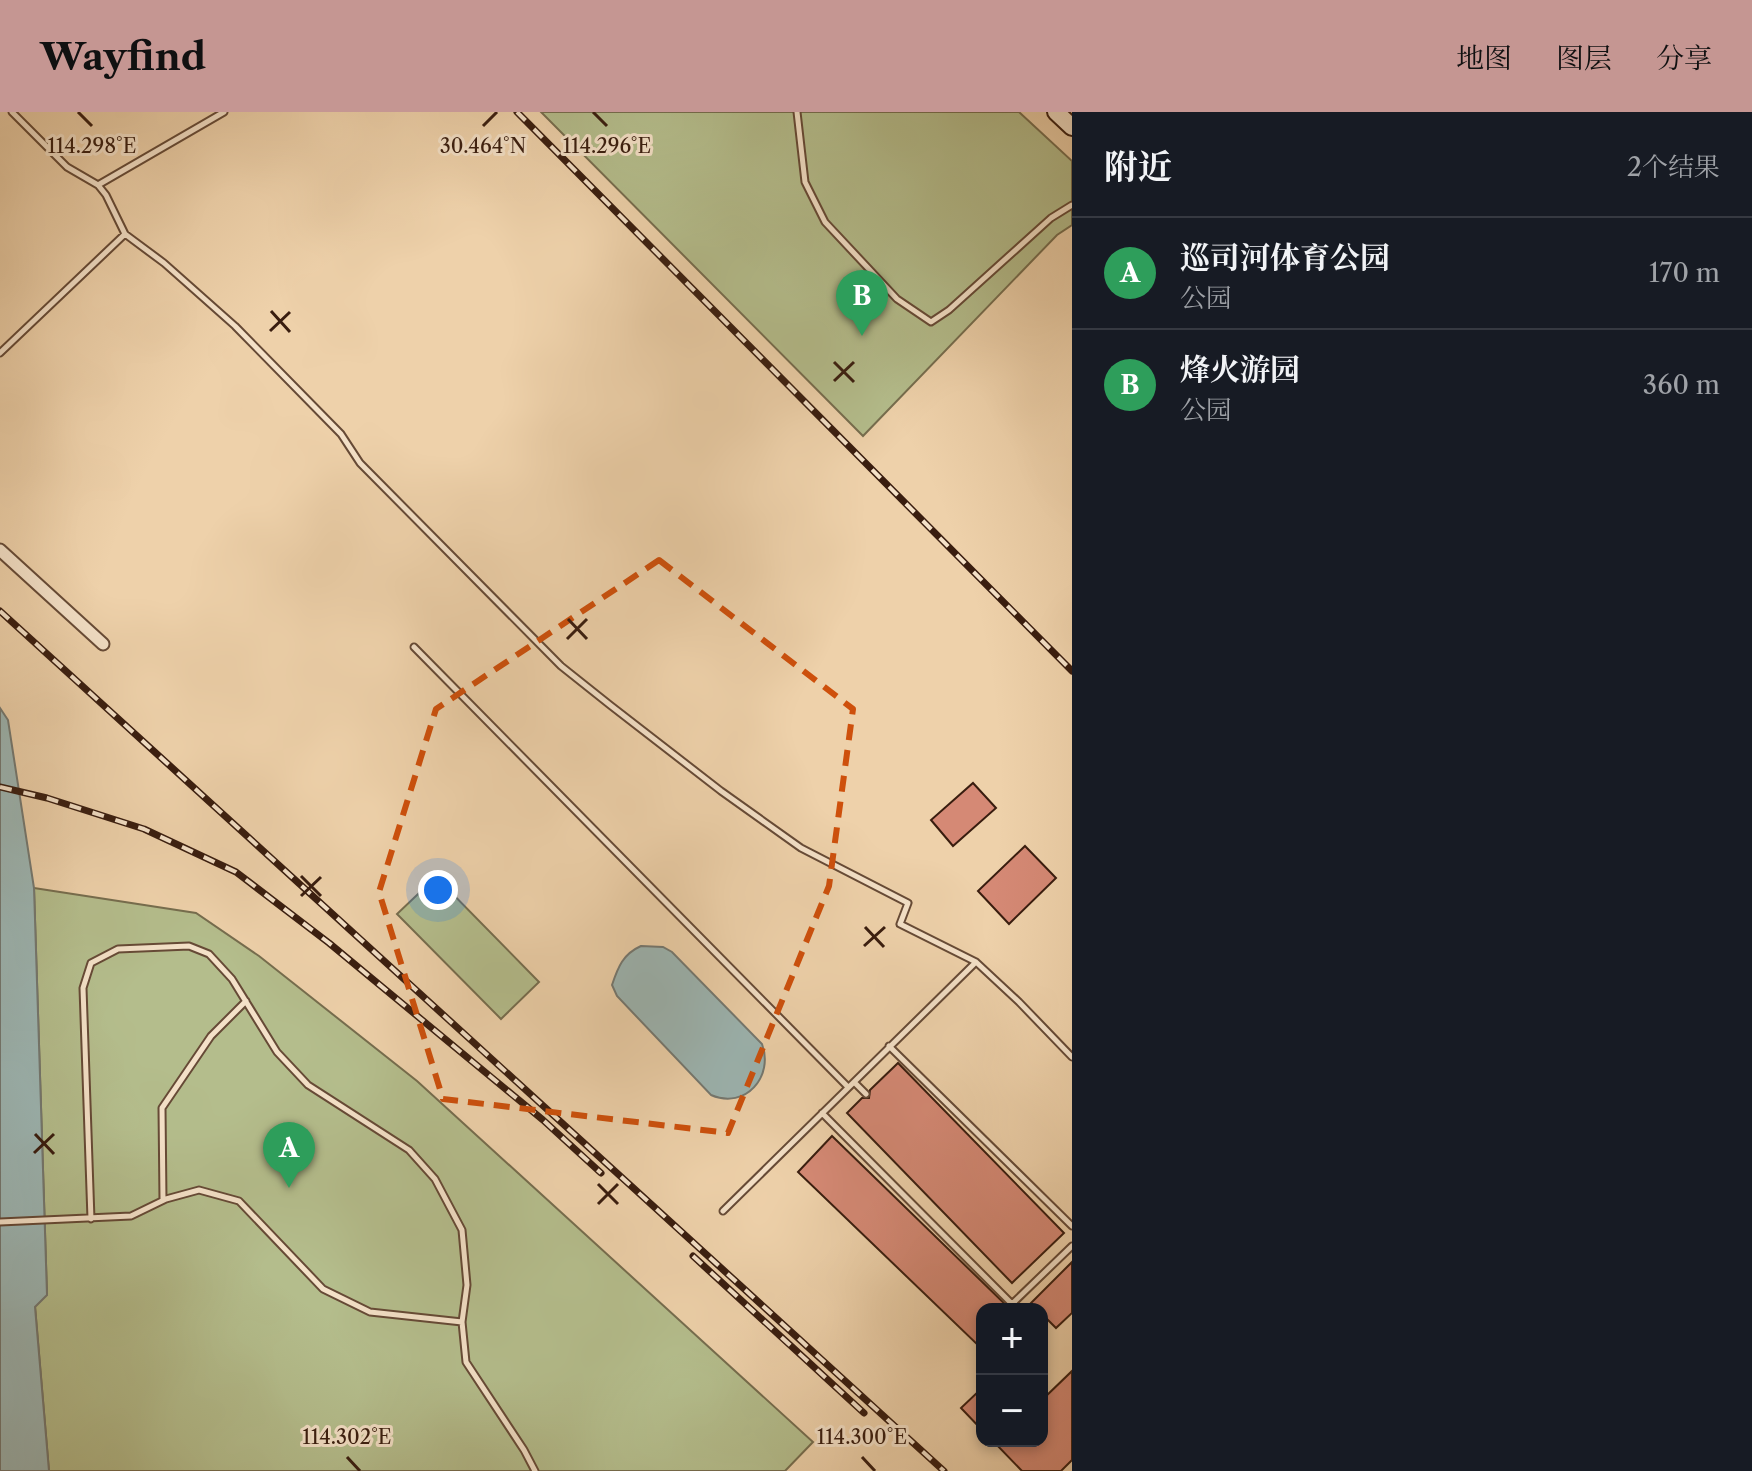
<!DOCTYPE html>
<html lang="zh">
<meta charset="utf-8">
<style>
body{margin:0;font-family:"Libre Caslon Text","Noto Serif SC",serif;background:#242831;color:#f1f3f6}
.controls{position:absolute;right:24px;bottom:24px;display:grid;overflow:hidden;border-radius:16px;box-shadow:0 4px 12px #0003}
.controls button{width:72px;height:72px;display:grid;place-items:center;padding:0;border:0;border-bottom:2px solid #363941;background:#171b24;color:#f1f3f6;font:40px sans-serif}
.you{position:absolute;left:438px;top:778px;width:28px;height:28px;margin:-20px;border:6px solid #fff;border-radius:50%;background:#1a73e8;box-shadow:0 0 0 12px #1a73e833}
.badge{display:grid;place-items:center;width:52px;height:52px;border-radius:50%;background:#c59692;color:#fff;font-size:26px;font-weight:700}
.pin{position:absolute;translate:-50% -66px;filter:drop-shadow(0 2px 4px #0008)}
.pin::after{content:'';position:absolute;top:42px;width:28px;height:24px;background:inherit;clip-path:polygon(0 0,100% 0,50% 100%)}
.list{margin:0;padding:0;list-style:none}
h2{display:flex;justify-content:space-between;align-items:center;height:104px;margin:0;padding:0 32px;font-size:34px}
h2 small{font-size:26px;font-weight:400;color:#9ea1a6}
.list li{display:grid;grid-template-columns:52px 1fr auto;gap:24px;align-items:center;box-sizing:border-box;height:112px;padding:0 32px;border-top:2px solid #363941}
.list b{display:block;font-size:30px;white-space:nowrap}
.list p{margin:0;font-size:26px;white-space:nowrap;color:#9ea1a6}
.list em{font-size:26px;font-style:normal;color:#9ea1a6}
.map{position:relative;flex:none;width:1072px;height:1359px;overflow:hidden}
header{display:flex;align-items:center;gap:48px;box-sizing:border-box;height:112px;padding:0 40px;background:#c59692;color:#111}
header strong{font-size:38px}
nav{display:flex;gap:44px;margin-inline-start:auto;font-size:28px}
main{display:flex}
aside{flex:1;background:#171b24}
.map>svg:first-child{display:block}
.green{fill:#b4bd8c;stroke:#766d4e;stroke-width:2}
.water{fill:#9cb5b2;stroke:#747871;stroke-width:2}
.building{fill:#d58975;stroke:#391d0f;stroke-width:2}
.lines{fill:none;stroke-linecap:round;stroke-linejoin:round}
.lane-casing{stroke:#664a36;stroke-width:9}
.street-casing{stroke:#664a36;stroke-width:15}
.secondary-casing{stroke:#391d0f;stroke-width:20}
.lane{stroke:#f4e1c8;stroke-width:5}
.street{stroke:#f4e1c8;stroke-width:11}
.secondary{stroke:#f4e1c8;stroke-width:16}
.rail-casing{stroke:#391d0f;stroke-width:7}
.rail{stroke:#f4e1c8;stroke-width:4;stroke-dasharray:12;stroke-linecap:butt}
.marked{fill:none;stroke:#ce500c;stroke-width:6;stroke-dasharray:16 10;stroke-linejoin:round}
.ticks{fill:none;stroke:#391d0f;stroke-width:3}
.ticks-label{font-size:20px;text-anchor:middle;fill:#391d0f;stroke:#f4e1c8;stroke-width:6;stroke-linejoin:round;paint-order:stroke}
</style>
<header>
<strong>Wayfind</strong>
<nav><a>地图</a><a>图层</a><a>分享</a></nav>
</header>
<main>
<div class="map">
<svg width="1072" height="1359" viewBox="0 0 1072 1359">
<rect width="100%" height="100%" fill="#eed1aa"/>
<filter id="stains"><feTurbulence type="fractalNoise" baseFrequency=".0025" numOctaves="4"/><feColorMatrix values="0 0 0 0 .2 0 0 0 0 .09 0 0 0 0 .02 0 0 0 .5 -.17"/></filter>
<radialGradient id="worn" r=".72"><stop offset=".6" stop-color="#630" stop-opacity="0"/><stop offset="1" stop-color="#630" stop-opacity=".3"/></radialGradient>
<path class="green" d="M 541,0 L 1019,0 L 1072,49 L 1072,113 L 1057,123 L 863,324 Z
M 436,765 L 539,870 L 501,907 L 397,802 Z
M 34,776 L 196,801 L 259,844 L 417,969 L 813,1330 L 785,1359 L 49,1359 L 35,1194 L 47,1182 Z"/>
<path class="water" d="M 0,596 L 8,608 L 34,776 L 47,1183 L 35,1195 L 49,1359 L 0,1359 Z
M 641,834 L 663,835 L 672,840 L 762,932 C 774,964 746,998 711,983 L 617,884 L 612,873 C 618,855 623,842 641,834 Z"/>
<path class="building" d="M 973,671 L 996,696 L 953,734 L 931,708 Z
M 1025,734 L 1056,766 L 1009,812 L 978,779 Z
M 898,951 L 1064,1121 L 1012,1171 L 847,1001 L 862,986 L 869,986 L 870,978 Z
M 832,1024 L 1010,1197 L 982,1197 L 982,1237 L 798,1060 Z
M 1072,1150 L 1072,1201 L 1056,1216 L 1042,1202 L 1042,1197 L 1037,1197 L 1031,1191 Z
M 1072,1259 L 1072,1348 L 1061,1359 L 1022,1359 L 993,1329 L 1042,1329 L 1042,1288 Z
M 982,1276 L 982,1318 L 961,1296 Z"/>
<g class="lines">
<defs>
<path id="lane" d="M 12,0 L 67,55 L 98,73 L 106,83 L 125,122 L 164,151 L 235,214 L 341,322 L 360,351 L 561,554 L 610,593 L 721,679 L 801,736 L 908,791 L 900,812 L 976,850 L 1019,890 L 1072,945
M 797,0 L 805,70 L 825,110 L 897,187 L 931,210 L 949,198 L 1051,106 L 1072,93
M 98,73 L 224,0
M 0,241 L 125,122
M 414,535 L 848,975
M 889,934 L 1072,1114
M 854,970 L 866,982
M 822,1001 L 1012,1192 L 1072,1134
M 163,1088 L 162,996 L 211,924 L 246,889
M 723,1099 L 976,850
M 91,1107 L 83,876 L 91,851 L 118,837 L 189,834 L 209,842 L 232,867 L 277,940 L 308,973 L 409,1038 L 435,1067 L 462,1118 L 467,1173 L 462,1210 L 466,1250 L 524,1338 L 535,1359
M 0,1110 L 131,1104 L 166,1087 L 199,1078 L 239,1089 L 323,1177 L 370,1200 L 462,1210"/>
<path id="street" d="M 0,438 L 103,532"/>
<path id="secondary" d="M 1056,0 L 1072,15"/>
</defs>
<use href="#lane" class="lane-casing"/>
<use href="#street" class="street-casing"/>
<use href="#secondary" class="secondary-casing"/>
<use href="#lane" class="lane"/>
<use href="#street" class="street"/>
<use href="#secondary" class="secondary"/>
<defs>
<path id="rail" d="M 517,0 L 1072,559
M 0,499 L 944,1359
M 0,675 L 47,686 L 144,717 L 236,760 L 329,831 L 543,1008 L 601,1061
M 693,1144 L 864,1301"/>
</defs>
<use href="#rail" class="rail-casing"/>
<use href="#rail" class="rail"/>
</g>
<path class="marked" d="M 659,448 L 853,597 L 829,774 L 728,1021 L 443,987 L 379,780 L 436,597 Z"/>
<path class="ticks" d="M 78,0 L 92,14M 593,0 L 607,14M 483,14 L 497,0M 271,199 L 290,220M 270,219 L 290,200M 834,250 L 854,270M 834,269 L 854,250M 568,507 L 587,527M 567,527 L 587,507M 301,764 L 321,784M 301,784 L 321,765M 865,815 L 884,835M 864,834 L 885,815M 35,1022 L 54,1042M 34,1041 L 54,1022M 598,1072 L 618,1092M 598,1092 L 618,1072M 347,1345 L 360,1359M 862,1345 L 875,1359"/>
<g class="ticks-label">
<text x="483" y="41">30.464°N</text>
<text x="92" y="41">114.298°E</text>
<text x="607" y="41">114.296°E</text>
<text x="347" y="1332">114.302°E</text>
<text x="862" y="1332">114.300°E</text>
</g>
<rect width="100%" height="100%" filter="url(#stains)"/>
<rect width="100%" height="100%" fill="url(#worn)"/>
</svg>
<div class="controls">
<button>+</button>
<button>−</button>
</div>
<div class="you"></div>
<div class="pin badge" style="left:289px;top:1076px;background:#2e9e5b">A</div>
<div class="pin badge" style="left:862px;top:224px;background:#2e9e5b">B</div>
</div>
<aside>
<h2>附近<small>2个结果</small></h2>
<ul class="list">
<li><span class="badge" style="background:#2e9e5b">A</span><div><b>巡司河体育公园</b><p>公园</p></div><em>170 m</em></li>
<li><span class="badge" style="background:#2e9e5b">B</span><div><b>烽火游园</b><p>公园</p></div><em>360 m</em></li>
</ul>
</aside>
</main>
